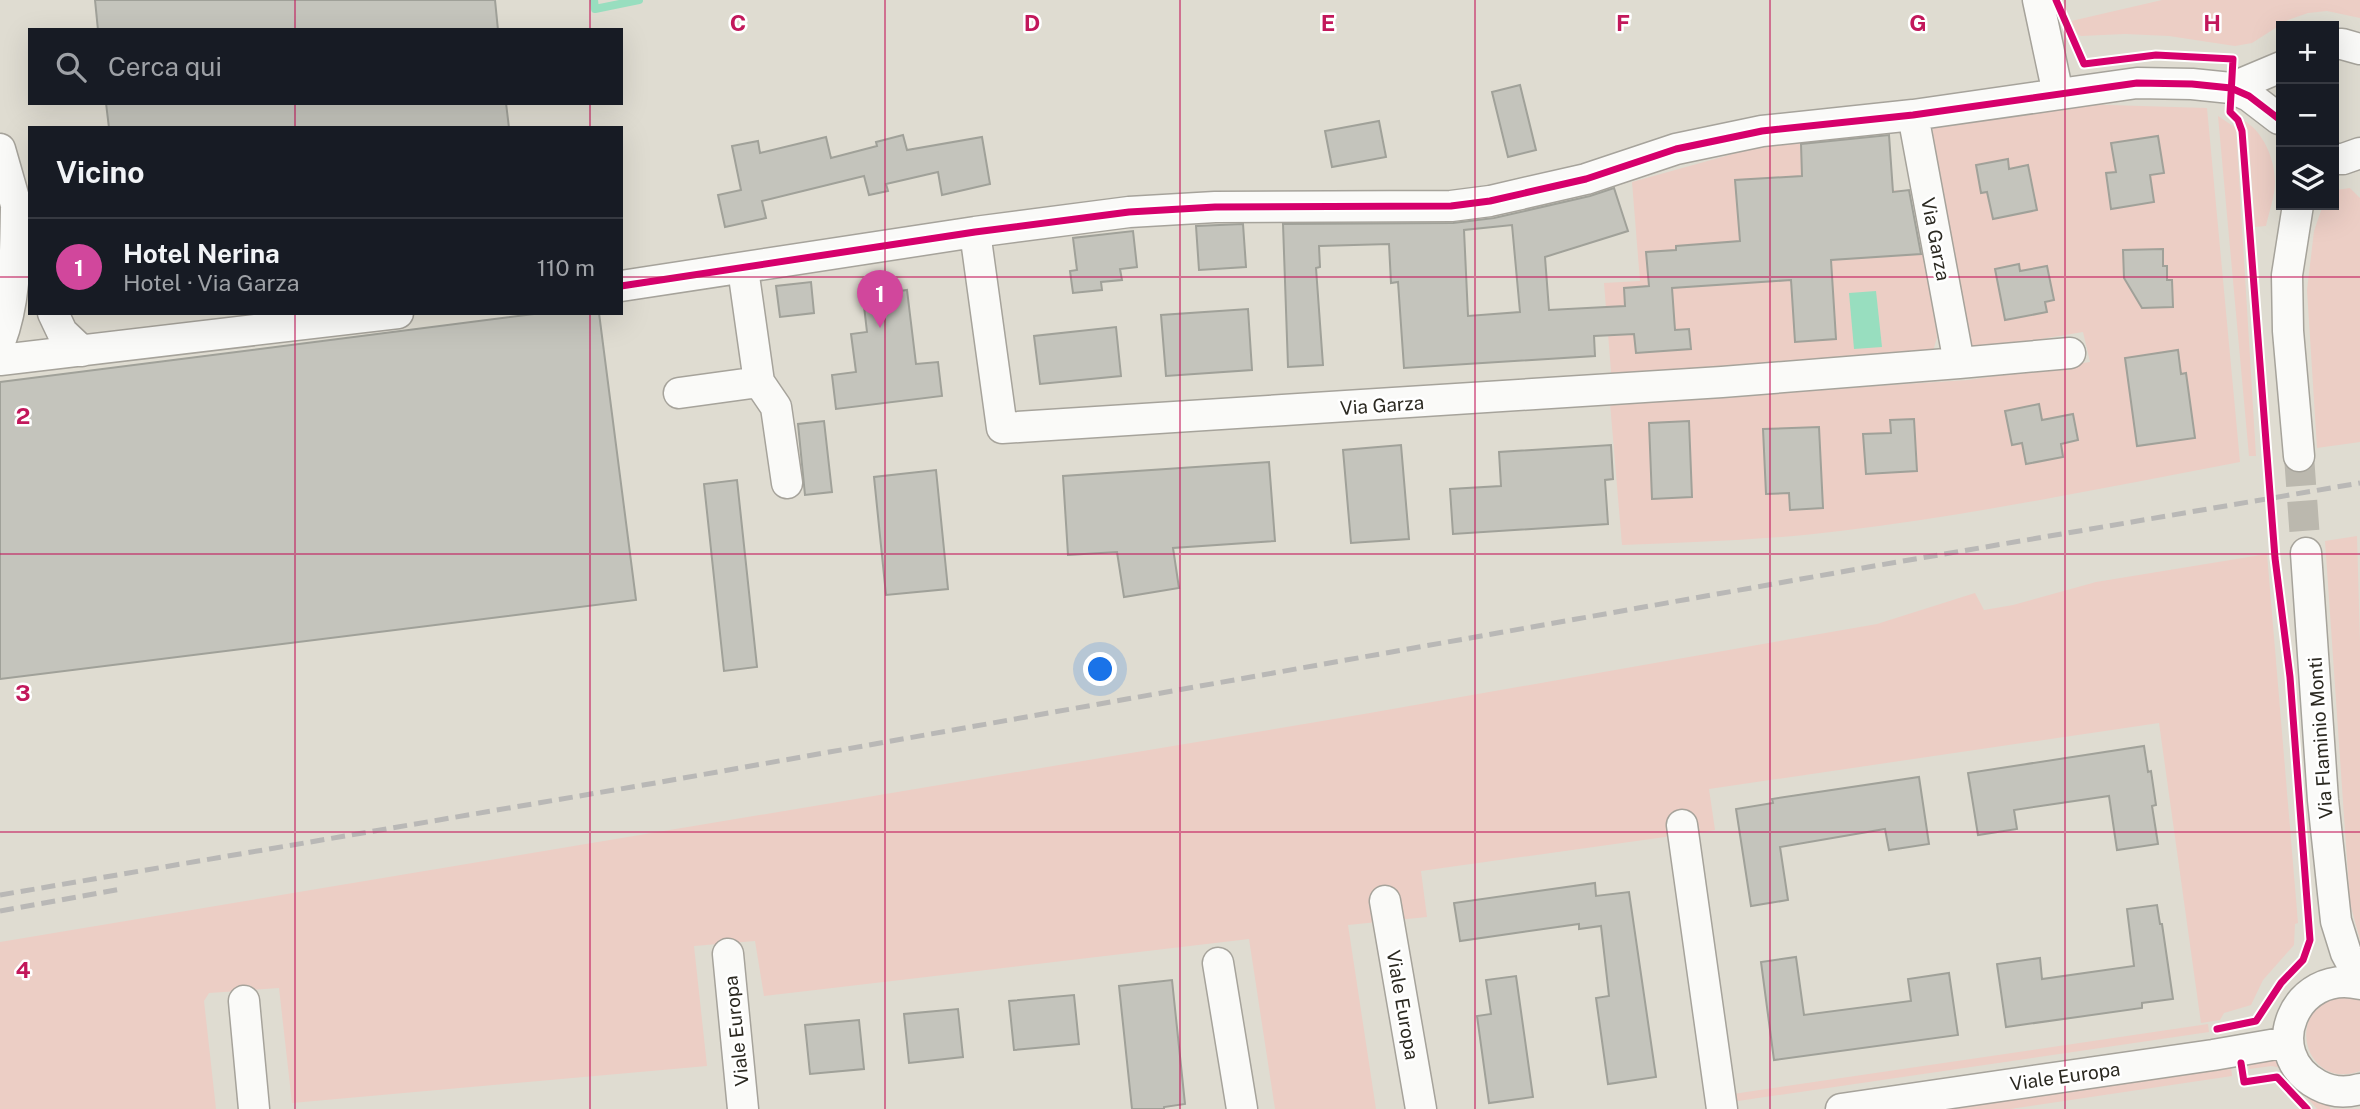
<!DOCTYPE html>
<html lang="it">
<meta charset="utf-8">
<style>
body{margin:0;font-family:"Public Sans",sans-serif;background:#20242c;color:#f1f3f6}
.controls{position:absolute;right:21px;top:21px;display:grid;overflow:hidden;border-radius:0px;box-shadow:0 7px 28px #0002}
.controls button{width:63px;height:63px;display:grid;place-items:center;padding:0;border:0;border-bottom:2px solid #363941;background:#171b24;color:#f1f3f6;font:35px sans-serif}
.you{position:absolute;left:1101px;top:670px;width:24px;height:24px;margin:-18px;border:5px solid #fff;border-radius:50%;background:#1a73e8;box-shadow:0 0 0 10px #1a73e833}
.badge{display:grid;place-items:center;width:46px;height:46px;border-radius:50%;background:#6a685f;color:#fff;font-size:23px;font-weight:700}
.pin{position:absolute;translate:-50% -58px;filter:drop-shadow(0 2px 4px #0008)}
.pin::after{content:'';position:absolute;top:37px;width:24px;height:21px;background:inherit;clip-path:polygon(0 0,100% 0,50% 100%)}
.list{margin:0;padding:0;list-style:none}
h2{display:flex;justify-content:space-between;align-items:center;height:91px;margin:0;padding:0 28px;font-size:30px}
h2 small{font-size:23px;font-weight:400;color:#9ea1a6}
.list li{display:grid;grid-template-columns:46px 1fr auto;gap:21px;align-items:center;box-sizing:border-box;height:98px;padding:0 28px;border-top:2px solid #363941}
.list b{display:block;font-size:26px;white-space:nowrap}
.list p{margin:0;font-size:23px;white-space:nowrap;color:#9ea1a6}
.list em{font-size:23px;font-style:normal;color:#9ea1a6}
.icon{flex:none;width:38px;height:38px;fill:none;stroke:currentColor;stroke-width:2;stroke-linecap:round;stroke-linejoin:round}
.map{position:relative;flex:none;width:2360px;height:1109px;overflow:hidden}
.search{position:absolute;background:#171b24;box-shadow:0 7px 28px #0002;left:28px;top:28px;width:595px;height:77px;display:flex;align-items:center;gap:18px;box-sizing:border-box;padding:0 24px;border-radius:0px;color:#9ea1a6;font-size:26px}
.panel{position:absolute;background:#171b24;box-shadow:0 7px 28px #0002;left:28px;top:126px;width:595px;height:189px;border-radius:0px}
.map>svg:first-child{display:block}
.green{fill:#eccec5}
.water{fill:#98debf}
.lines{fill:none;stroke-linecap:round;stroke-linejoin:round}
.stream{stroke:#98debf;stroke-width:8}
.building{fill:#c4c4bc;stroke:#a0a199;stroke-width:2;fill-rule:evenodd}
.minor-tunnel{stroke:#bbb8ae;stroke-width:30;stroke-dasharray:30 15;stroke-linecap:butt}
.minor-casing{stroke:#a6a39b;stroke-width:33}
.minor{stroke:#fafaf8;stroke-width:30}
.rail{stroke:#b9b8b6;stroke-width:5;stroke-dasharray:14 7;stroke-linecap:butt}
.cycleway-casing{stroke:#fff;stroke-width:11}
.cycleway{stroke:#d6006c;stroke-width:7}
.grid{fill:none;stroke:#c2185b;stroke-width:2;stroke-opacity:0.55}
.labels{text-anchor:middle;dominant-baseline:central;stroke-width:5;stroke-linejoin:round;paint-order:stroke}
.street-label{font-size:19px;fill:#2b2921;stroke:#fff}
.grid-label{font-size:23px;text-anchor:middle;font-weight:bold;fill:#c2185b;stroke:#fff;stroke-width:5;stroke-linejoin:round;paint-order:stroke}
</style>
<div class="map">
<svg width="2360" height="1109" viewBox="0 0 2360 1109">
<rect width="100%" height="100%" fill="#dfdcd1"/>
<path class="green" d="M 2162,0 L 2360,0 L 2360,18 L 2327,11 L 2308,13 L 2288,20 L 2252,43 L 2235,46 L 2169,36 L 2125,34 L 2081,36 L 2071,31 L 2067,22 Z
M 2043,103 L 2207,108 L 2240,462 C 2107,487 1974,515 1840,531 C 1768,540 1694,542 1622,545 L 1610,403 L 1968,380 L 2090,362 L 2083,332 L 1975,350 L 1967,349 L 1931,137 L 1934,127 L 1942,121 Z
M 2218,116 L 2236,128 L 2256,456 L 2249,456 Z
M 2243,120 C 2263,131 2275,159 2275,182 C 2275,196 2269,212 2266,226 L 2255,227 L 2248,130 Z
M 1850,136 L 1854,191 L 1910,190 L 1914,218 L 1735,181 L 1740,241 L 1676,246 L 1676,250 L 1649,286 L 1624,288 L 1627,334 L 1634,334 L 1636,353 L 1690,349 L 1675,330 L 1672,288 L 1723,281 L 1724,285 L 1791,280 L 1795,341 L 1836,339 L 1829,235 L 1862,258 L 1923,253 L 1927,251 L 1937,337 L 1934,348 L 1928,357 L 1612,384 L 1604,283 L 1640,281 L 1632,182 L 1765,145 L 1801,138 L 1802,178 L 1838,152 L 1838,137 Z
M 2350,188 L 2360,198 L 2360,442 L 2317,448 L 2307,290 L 2314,231 L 2323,205 L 2334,205 L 2334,192 L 2336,190 Z
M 2357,536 L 2360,643 L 2360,940 L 2350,903 L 2325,541 Z
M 2267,554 L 2298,923 L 2295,924 L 2294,945 L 2263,980 L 2251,1005 L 2224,1013 L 2220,1020 L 2201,1023 L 2159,723 L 1709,789 L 1715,830 L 1421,871 L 1427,917 L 1348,925 L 1376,1109 L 1275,1109 L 1249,939 L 764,996 L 755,941 L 694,946 L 707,1066 L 292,1103 L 279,988 L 209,993 L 204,1001 L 216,1109 L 0,1109 L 0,942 L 1364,714 L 1877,624 L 1975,593 L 1984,610 L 2013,605 L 2096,582 Z
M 2343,996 L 2360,1000 L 2360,1071 C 2306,1092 2280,1007 2343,996 Z
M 2208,1024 L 2209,1032 L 1738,1101 L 1735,1100 L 1733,1094 Z
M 2247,1054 L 2270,1054 L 2329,1103 L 2330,1109 L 2317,1109 L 2281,1068 L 2272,1066 L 2249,1069 Z
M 2231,1067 L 2232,1076 L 2010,1109 L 1950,1109 Z"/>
<path class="water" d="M 1876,291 L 1882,347 L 1854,349 L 1849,293 Z"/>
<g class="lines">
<path class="stream" d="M 594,0 L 595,9 L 639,0"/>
</g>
<path class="building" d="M 95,0 L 495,0 L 498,30 L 98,30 Z
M 1520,85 L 1536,150 L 1508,157 L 1492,92 Z
M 106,103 L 506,103 L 509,128 L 109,128 Z
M 1379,121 L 1386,157 L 1332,167 L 1325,131 Z
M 903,135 L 907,150 L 982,137 L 990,184 L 942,195 L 938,172 L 886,184 L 888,191 L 869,195 L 864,176 L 762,201 L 766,218 L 725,227 L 718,195 L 741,190 L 732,146 L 758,141 L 760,153 L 826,137 L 831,158 L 877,146 L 876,142 Z
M 1889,135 L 1893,192 L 1909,190 L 1921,254 L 1831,260 L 1836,339 L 1795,342 L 1791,280 L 1672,288 L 1675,330 L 1689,329 L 1691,349 L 1636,353 L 1634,334 L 1594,336 L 1595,356 L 1404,368 L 1398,282 L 1391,283 L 1389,244 L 1319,246 L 1320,267 L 1316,268 L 1323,365 L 1288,367 L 1283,224 L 1453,223 L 1494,218 L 1590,196 L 1614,188 L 1628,231 L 1545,257 L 1549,310 L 1625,306 L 1624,288 L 1649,286 L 1646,252 L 1676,250 L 1676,246 L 1740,241 L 1735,180 L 1802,176 L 1801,144 ZM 1512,225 L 1520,312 L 1468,316 L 1464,230 Z
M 2158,136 L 2164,173 L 2150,175 L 2154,202 L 2111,209 L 2106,173 L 2116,172 L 2111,143 Z
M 2008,159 L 2009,169 L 2028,165 L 2037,210 L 1993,219 L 1987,192 L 1981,193 L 1976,165 Z
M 1243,224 L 1246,267 L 1199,270 L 1196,226 Z
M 1133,231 L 1137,267 L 1120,269 L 1122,280 L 1101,282 L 1102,290 L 1073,293 L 1070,271 L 1077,270 L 1073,238 Z
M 2163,249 L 2163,266 L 2167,266 L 2167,280 L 2172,280 L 2173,307 L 2142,308 L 2124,278 L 2123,250 Z
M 2019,264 L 2020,271 L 2047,266 L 2054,300 L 2045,302 L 2047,312 L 2005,320 L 1995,269 Z
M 811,282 L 814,313 L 780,317 L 776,286 Z
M 907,290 L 916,364 L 938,362 L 942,396 L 836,409 L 832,375 L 856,372 L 851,334 L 867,332 L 864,306 L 880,304 L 879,294 Z
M 1248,309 L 1252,370 L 1166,376 L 1161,315 Z
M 542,313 L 599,313 L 636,600 L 0,679 L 0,382 Z
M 1116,327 L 1121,376 L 1040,384 L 1034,336 Z
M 2178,350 L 2181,374 L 2186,373 L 2195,438 L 2137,446 L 2125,358 Z
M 2039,404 L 2042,420 L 2073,414 L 2078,440 L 2061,444 L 2063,457 L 2026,464 L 2022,443 L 2012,445 L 2005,411 Z
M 1914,419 L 1917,471 L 1866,474 L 1863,434 L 1891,433 L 1890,420 Z
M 824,421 L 832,492 L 805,495 L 798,424 Z
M 1689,421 L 1692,497 L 1652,499 L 1649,423 Z
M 1819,427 L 1823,508 L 1790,510 L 1789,493 L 1766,494 L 1763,429 Z
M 1401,445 L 1409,539 L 1351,543 L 1343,450 Z
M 1611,445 L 1613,479 L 1605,480 L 1608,524 L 1453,534 L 1450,489 L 1501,486 L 1499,452 Z
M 1269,462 L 1275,541 L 1173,548 L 1179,588 L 1124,597 L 1117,552 L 1068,555 L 1063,476 Z
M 936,470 L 948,589 L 886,595 L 874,477 Z
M 737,480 L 757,667 L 724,671 L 704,484 Z
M 2144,746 L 2148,772 L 2151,771 L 2156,805 L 2152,806 L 2158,844 L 2117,850 L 2109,796 L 2014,810 L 2017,829 L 1978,835 L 1968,773 Z
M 1919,777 L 1929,844 L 1889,850 L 1885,829 L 1780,847 L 1788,900 L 1751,906 L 1736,809 L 1773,803 L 1772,799 Z
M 1595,883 L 1596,896 L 1629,892 L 1656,1077 L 1608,1084 L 1596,998 L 1609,996 L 1601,926 L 1579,929 L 1579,924 L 1460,941 L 1454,903 Z
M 2157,905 L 2160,924 L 2162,924 L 2173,999 L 2142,1003 L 2142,1008 L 2006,1027 L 1997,964 L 2040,958 L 2042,979 L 2134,966 L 2127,909 Z
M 1796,957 L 1804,1015 L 1911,1001 L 1908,979 L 1949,973 L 1958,1035 L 1774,1060 L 1761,962 Z
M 1516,976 L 1533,1097 L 1489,1103 L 1477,1016 L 1491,1014 L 1486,980 Z
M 1172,980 L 1185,1104 L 1164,1107 L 1164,1109 L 1132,1109 L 1119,986 Z
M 1074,995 L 1079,1044 L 1014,1050 L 1009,1001 Z
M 958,1009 L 963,1057 L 909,1063 L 904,1014 Z
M 859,1020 L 864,1069 L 810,1074 L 805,1025 Z"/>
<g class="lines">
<path class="minor-tunnel" d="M 2299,456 L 2306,553"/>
<defs>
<path id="minor" d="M 2038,0 L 2058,94
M 2334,44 L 2342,44 L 2360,49
M 2231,88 L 2281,67
M 0,149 L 22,226
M 2334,159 L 2343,159 L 2360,153
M 2298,205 L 2287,275 L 2288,331 L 2299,456
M 975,232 L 1002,428 L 1722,382 L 1959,363 L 1913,115
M 743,269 L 759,382 L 776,407 L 787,483
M 621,286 L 975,232 L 1129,212 L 1215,207 L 1451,206 L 1490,201 L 1586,179 L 1676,149 L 1762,131 L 1913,115 L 2137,83 L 2192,84 L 2231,88 L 2249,96 L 2279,119
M 53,313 L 62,332 L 82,351
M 0,342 C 16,300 15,254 16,209
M 0,360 L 398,313
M 1959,363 L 2070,353
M 679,393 L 759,382
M 2306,553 L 2323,800 L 2336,921 L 2346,953 L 2360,979
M 1682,825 L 1722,1109
M 1385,901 L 1421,1109
M 728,954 L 743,1109
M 1218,963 L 1242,1109
M 2360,984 C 2295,968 2259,1054 2318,1085 C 2331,1092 2346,1093 2360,1089
M 244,1001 L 254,1109
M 1841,1109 L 2213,1055 L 2288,1042"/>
</defs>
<use href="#minor" class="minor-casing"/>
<use href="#minor" class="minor"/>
<path class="rail" d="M 0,895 L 661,782 L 1880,565 L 2360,483
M 0,911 L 121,889"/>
<defs>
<path id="cycleway" d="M 2056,0 L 2084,64 L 2156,55 L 2233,59 L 2230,112 L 2238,120 L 2242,131 L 2275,558 L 2290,677 L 2310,940 L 2303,960 L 2281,983 L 2256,1021 L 2217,1029
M 621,286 L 975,232 L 1129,212 L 1215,207 L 1451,206 L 1490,201 L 1586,179 L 1676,149 L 1762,131 L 1913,115 L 2137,83 L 2192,84 L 2231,88 L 2249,96 L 2279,119 L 2281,124
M 2241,1063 L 2244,1082 L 2277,1077 L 2307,1109"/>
</defs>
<use href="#cycleway" class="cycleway-casing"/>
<use href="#cycleway" class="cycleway"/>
</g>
<path class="grid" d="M 295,0 L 295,30M 590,0 L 590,30M 885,0 L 885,1109M 1180,0 L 1180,1109M 1475,0 L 1475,1109M 1770,0 L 1770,1109M 2065,0 L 2065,1109M 295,103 L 295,128M 590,103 L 590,128M 0,277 L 30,277M 621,277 L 2360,277M 295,313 L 295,1109M 590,313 L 590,1109M 0,554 L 2360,554M 0,832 L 2360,832"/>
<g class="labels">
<g class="street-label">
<text transform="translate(1936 239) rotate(79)">Via Garza</text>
<text transform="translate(1382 405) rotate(-4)">Via Garza</text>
<text transform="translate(2320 738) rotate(-94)">Via Flaminio Monti</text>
<text transform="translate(1403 1005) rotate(80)">Viale Europa</text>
<text transform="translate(736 1031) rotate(-96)">Viale Europa</text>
<text transform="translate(2065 1076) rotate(-8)">Viale Europa</text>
</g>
</g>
<g class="grid-label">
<text x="738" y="31">C</text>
<text x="1032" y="31">D</text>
<text x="1328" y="31">E</text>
<text x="1623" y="31">F</text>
<text x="1918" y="31">G</text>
<text x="2212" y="31">H</text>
<text x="23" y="424">2</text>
<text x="23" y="701">3</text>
<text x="23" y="978">4</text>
</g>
</svg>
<div class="controls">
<button>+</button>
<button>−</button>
<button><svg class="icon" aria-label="layers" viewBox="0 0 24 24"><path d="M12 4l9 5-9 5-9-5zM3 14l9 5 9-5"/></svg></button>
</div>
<div class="you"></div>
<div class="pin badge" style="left:880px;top:328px;background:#d1479c">1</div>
<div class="search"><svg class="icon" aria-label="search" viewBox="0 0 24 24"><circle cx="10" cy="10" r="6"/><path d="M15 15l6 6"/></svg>Cerca qui</div>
<section class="panel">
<h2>Vicino<small></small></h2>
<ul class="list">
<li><span class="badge" style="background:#d1479c">1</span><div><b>Hotel Nerina</b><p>Hotel · Via Garza</p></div><em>110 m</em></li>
</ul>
</section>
</div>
